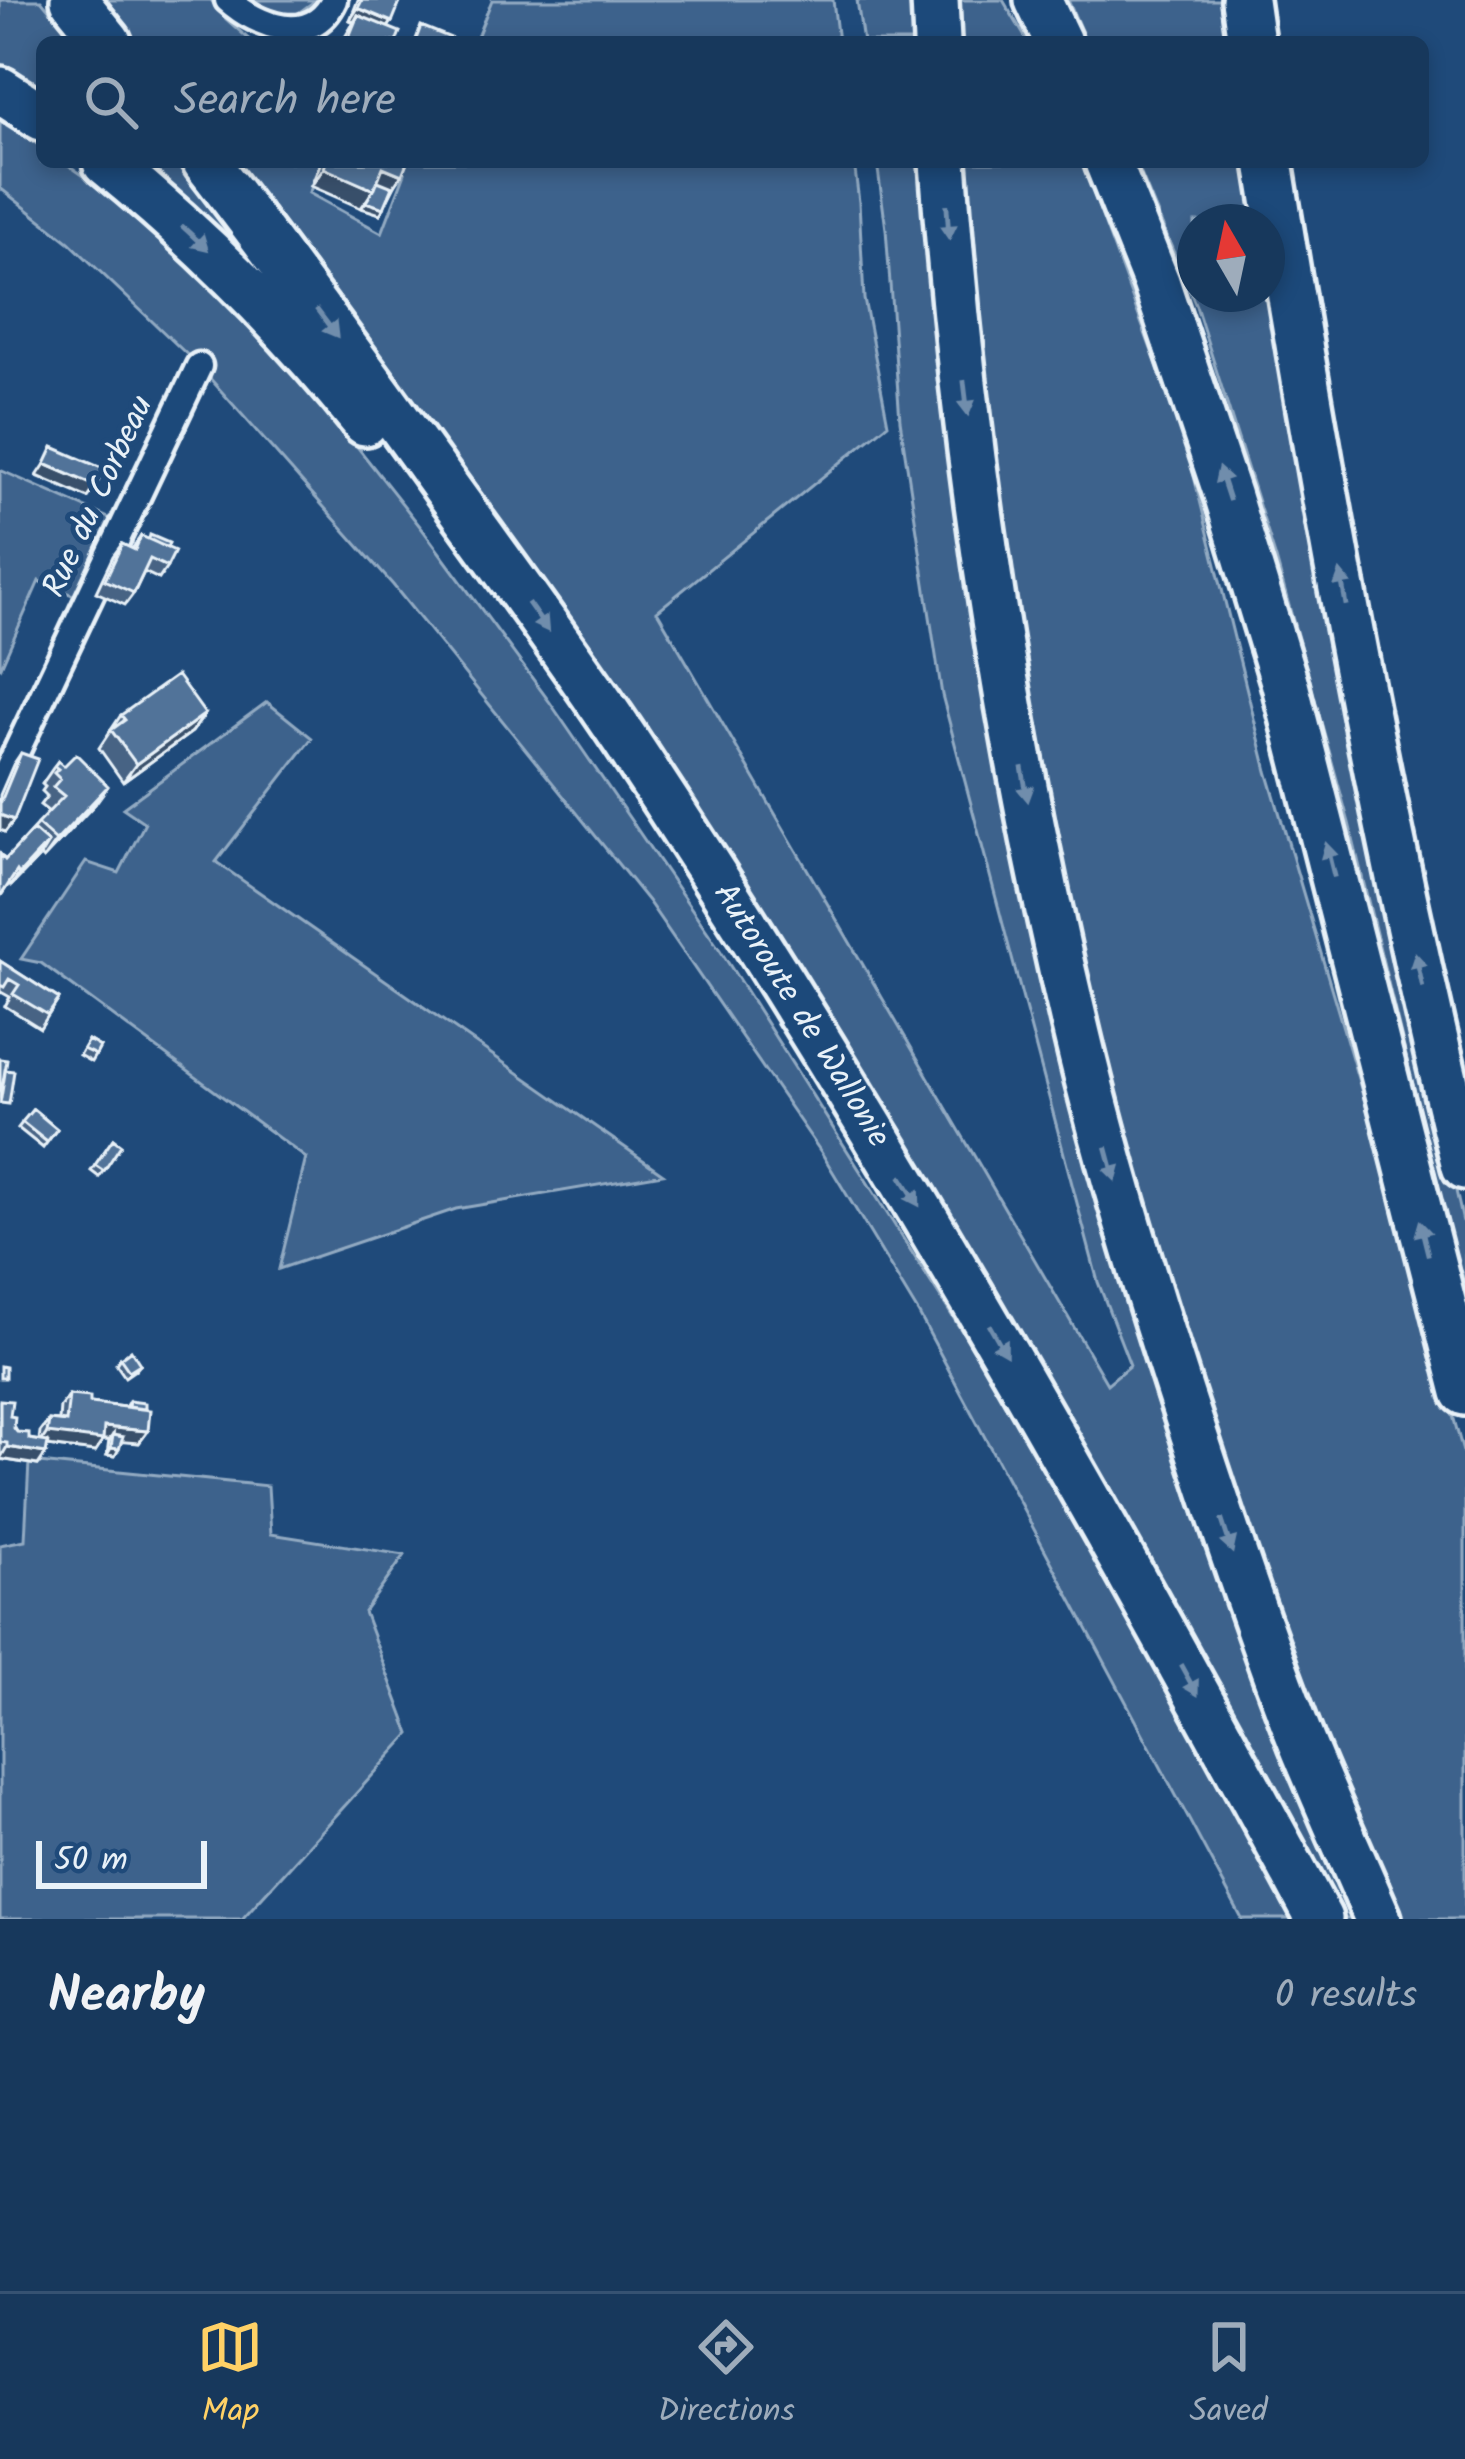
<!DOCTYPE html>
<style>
body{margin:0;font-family:Kalam,sans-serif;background:#244365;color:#f1f3f6}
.compass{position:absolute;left:1177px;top:204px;width:108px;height:108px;border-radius:50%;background:#17385c;box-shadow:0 6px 18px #0003;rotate:351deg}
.scale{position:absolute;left:36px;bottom:30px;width:171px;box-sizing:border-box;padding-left:12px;border:6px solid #e8f1f8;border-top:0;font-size:33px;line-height:42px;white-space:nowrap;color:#e8f1f8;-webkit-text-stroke:9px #1f4a7a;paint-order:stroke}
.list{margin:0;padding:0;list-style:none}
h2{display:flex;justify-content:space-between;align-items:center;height:156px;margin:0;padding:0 48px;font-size:51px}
h2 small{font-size:39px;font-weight:400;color:#9eacbb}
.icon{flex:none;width:66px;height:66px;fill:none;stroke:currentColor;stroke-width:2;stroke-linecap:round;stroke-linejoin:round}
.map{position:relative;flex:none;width:1465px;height:1919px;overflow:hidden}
.search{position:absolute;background:#17385c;box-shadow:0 6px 18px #0003;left:36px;right:36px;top:36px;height:132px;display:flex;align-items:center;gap:30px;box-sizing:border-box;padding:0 42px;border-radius:18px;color:#9eacbb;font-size:45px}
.sheet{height:372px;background:#17385c}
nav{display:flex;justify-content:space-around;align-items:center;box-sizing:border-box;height:168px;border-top:3px solid #365272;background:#17385c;font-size:33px;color:#9eacbb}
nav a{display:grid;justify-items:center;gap:6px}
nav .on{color:#ffd166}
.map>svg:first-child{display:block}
.green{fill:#3c628c;stroke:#92aac2;stroke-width:3}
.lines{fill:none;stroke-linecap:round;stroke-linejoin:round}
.street-casing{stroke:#e8f1f8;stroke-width:33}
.highway-casing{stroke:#e8f1f8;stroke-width:54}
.street{stroke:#1f4a7a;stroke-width:24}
.highway{stroke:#1f4a7a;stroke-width:45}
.wall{fill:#466384;stroke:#e8f1f8;stroke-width:3}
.shaded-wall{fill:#39506b;stroke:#e8f1f8;stroke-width:3}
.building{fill:#517399;stroke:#e8f1f8;stroke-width:3}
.oneway{fill:#6f8dac}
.labels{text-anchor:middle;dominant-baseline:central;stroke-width:10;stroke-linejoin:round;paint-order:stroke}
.street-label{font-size:33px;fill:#e8f1f8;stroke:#1f4a7a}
</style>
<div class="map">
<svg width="1465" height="1919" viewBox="0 0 1465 1919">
<rect width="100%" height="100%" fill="#1f4a7a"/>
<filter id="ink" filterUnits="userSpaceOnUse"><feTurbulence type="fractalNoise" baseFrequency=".00833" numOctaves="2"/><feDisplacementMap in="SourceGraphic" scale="24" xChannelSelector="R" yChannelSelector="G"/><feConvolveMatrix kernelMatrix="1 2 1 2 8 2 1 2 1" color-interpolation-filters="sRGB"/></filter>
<g filter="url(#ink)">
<path class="green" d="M 0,0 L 41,0 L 76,42 L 42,42 L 42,101 L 0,75 Z
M 98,0 L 211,0 L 226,19 L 252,42 L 133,42 Z
M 246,0 L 316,0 L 297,14 L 274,18 Z
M 492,0 L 833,0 L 838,42 L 475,42 Z
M 857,0 L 913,0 L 915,42 L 863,42 Z
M 953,0 L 1003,0 L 1028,42 L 955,42 Z
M 1068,0 L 1228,0 L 1234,42 L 1086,42 Z
M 0,121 L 42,147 L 42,162 L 64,162 L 141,216 L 234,304 L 329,411 L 423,530 L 549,701 L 720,950 L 1003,1396 L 1294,1919 L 1242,1919 L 919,1314 L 821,1152 L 648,901 L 393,585 L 199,366 L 69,242 L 0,188 Z
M 127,162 L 175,162 L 259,270 Z
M 230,162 L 319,162 L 322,166 L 309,193 L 382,233 L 405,173 L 395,166 L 397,162 L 854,162 L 859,202 L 864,299 L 888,424 L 657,611 L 1107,1384 L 1130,1365 L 1098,1282 L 942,695 L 900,420 L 886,229 L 877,162 L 921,162 C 927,287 944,411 961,535 C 993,761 1041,985 1101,1206 C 1127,1302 1154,1400 1187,1495 C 1236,1639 1298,1779 1357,1919 L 1337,1919 L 1061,1412 Z
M 966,162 L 1082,162 L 1186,444 L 1267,771 L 1383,1163 L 1465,1459 L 1465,1919 L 1396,1919 L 1312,1720 L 1194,1391 L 1092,1024 L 1050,810 L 991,442 Z
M 1136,162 L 1252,162 L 1262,222 L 1195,222 L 1195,294 L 1267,294 L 1267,251 L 1368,799 L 1465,1231 L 1465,1297 L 1349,823 L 1276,559 L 1196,306 Z
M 0,470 L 122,524 L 87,601 L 39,581 L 0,669 Z
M 267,702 L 312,738 L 216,862 L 663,1174 L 456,1209 L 279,1269 L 306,1158 L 41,963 L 21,959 L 86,862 L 119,873 L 145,823 L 123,808 Z
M 29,1462 L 268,1486 L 271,1534 L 405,1555 L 364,1612 L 410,1734 L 242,1919 L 0,1919 L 0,1545 L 25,1540 Z"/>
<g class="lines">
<defs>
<path id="street" d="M 228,0 C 257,26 312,48 334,0
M 0,786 L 199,366"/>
<g id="highway">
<path d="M 74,0 L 108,42"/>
<path d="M 935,0 L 937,42"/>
<path d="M 1038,0 L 1058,42"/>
<path d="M 1245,0 L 1251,42"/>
<path d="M 0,90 L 42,117"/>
<path d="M 106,162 C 202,240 288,326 365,422"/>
<path id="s1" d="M 206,162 C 283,261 356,363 430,465 C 495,556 562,645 624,738 C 877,1119 1103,1516 1319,1919"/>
<path d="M 943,162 C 964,462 1011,763 1082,1055 C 1114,1186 1154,1314 1196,1441 C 1229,1542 1263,1644 1302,1743 C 1326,1802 1353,1860 1378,1919"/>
<path d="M 1108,162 L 1156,282 L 1228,497 L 1284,681 L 1465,1392"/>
<path d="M 1269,162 C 1323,498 1383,835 1465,1166"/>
</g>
</defs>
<use href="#street" class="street-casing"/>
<use href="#highway" class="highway-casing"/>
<use href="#street" class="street"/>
<use href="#highway" class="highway"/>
</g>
<path class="wall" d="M 358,0 L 401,0 L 388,28 L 396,42 L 342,42 L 354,22 L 350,20 Z
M 321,162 L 407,162 L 380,214 L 311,186 Z
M 141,536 L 167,548 L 167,567 L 159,579 L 144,572 L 134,593 L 125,605 L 96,592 L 113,556 L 122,544 L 132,549 Z
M 205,714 L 192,732 L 123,782 L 99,748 L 121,715 Z
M 21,753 L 14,820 L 5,832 L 0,830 L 0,795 L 13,765 Z
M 58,761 L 95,804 L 43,859 L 40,856 L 11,886 L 9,884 L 0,897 L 0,854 L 5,860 L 49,812 L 40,805 L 47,796 L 42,791 L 45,787 L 42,784 Z
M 0,961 L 59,999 L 40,1028 L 5,1006 L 10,997 L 1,992 L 0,993 Z
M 88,1040 L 100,1047 L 91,1062 L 79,1055 Z
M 33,1109 L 57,1129 L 43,1148 L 18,1128 Z
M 113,1139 L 121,1145 L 99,1177 L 91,1171 Z
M 120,1358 L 140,1364 L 135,1370 L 125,1377 L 116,1364 Z
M 69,1395 L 90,1403 L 125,1407 L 129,1401 L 148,1431 L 139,1443 L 122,1441 L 115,1456 L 107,1455 L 109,1440 L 103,1440 L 95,1452 L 47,1446 L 46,1453 L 38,1465 L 0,1459 L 0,1400 L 17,1432 L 29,1439 L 39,1441 L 40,1432 L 49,1420 L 59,1421 L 60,1407 Z"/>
<path class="shaded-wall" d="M 358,8 L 392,22 L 383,34 L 358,15 L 354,22 L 350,20 Z
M 383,167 L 402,175 L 389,193 L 372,186 Z
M 324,168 L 374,190 L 361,208 L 311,186 Z
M 366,202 L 384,208 L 380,214 L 361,208 Z
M 45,464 L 96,486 L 88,498 L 37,476 Z
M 205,714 L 192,732 L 123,782 L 136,764 Z
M 108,786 L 95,804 L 43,859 L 56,841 Z
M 0,815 L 14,820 L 5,832 L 0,830 Z
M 48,843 L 40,856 L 11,886 L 19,874 Z
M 104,1427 L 148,1431 L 139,1443 L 112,1441 L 113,1435 L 109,1440 L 100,1440 L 103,1440 L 95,1452 L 39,1445 L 47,1433 Z
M 7,1447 L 46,1453 L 38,1465 L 0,1459 Z
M 111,1448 L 119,1449 L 115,1456 L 107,1455 Z"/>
<path class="building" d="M 362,0 L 401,0 L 392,22 L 358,8 Z
M 358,15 L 400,32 L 396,42 L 347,42 Z
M 421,26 L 451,38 L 449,42 L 415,42 Z
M 326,162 L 407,162 L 402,175 L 383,167 L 374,190 L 324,168 Z
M 378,181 L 393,187 L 384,208 L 366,202 Z
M 53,447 L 104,469 L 96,486 L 45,464 Z
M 150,535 L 169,543 L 167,548 L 149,539 Z
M 141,536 L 175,551 L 167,567 L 150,559 L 134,593 L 105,580 L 122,544 L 135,550 Z
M 177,675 L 205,714 L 136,764 L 111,730 L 125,720 L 121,715 Z
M 21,753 L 38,759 L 14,820 L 0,815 L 0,804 Z
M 76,754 L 108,786 L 56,841 L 37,824 L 64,796 L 53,787 L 60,779 L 54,773 L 58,769 L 54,766 L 58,761 L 64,766 Z
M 33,830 L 48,843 L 19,874 L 17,871 L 2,894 L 0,893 L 0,854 L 5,860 Z
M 0,961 L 59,999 L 48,1015 L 13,994 L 19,985 L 9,979 L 4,987 L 0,985 Z
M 88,1040 L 100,1047 L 96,1055 L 83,1049 Z
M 0,1059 L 7,1060 L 1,1098 L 0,1098 Z
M 5,1070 L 14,1071 L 9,1104 L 0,1103 Z
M 33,1109 L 57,1129 L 47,1142 L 22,1122 Z
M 113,1139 L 121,1145 L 104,1171 L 95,1165 Z
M 131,1350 L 140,1364 L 129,1371 L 120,1358 Z
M 0,1366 L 5,1367 L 5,1378 L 0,1378 Z
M 69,1395 L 90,1397 L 90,1403 L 150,1410 L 148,1431 L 104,1427 L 103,1440 L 47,1433 L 49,1420 L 66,1422 Z
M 0,1400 L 12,1401 L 10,1416 L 15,1417 L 14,1428 L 17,1432 L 29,1433 L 29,1439 L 48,1442 L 46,1453 L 7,1447 L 7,1443 L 0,1442 Z
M 129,1401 L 145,1403 L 145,1409 L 128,1407 Z
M 113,1435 L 123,1437 L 119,1449 L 111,1448 Z"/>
<defs><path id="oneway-solid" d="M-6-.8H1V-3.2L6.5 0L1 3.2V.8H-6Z" transform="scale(3)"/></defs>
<g class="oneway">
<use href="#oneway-solid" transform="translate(948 222) rotate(86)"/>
<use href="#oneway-solid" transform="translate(195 238) rotate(43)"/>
<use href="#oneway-solid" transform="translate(327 323) rotate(53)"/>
<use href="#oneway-solid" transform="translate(966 398) rotate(83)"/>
<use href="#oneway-solid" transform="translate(1224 484) rotate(-108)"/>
<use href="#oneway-solid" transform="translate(1343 588) rotate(-100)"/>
<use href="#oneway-solid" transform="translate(538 617) rotate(55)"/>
<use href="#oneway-solid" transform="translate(1025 784) rotate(80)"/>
<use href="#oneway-solid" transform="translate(1330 860) rotate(-104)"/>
<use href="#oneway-solid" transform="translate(1419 970) rotate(-102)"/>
<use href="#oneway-solid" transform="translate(1111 1164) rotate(75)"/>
<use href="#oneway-solid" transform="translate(910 1191) rotate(58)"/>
<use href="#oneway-solid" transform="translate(1424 1238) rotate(-104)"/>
<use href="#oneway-solid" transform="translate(998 1340) rotate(60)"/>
<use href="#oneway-solid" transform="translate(1227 1536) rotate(72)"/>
<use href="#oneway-solid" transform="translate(1189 1680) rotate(61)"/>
</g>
</g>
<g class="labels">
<g class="street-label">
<text transform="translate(99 497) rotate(-65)">Rue du Corbeau</text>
<text stroke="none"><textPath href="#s1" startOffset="1041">Autoroute de Wallonie</textPath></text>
</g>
</g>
</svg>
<svg class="compass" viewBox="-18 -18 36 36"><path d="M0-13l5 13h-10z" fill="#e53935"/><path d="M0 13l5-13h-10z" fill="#9eacbb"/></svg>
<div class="scale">50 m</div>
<div class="search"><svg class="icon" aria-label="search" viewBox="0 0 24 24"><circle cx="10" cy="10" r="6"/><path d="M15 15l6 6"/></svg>Search here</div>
</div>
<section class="sheet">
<h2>Nearby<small>0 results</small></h2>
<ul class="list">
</ul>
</section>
<nav>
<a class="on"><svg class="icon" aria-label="map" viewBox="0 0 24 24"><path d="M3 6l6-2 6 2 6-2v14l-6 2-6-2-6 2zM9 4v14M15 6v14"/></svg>Map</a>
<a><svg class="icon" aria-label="directions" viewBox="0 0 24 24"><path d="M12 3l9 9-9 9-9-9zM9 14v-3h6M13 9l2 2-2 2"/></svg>Directions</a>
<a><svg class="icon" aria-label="saved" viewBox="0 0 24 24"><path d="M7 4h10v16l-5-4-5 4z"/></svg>Saved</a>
</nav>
